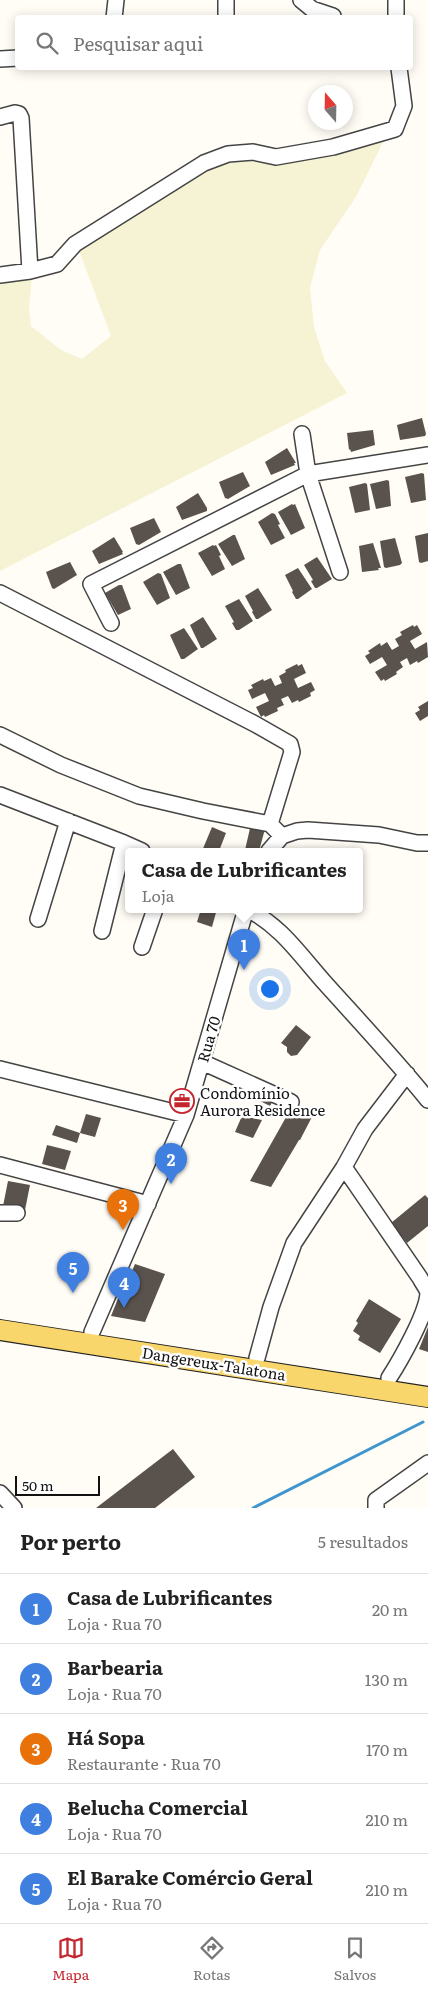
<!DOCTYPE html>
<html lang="pt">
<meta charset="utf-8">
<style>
body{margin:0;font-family:Literata,serif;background:#f6f6f6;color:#222}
.compass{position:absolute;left:308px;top:85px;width:45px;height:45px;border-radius:50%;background:#fff;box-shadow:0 2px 12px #0003;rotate:340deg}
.scale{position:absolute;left:15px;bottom:12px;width:85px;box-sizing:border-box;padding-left:5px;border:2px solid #111;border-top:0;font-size:14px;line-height:18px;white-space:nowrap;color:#111;-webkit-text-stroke:4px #fff;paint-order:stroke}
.you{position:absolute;left:269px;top:988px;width:18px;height:18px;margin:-12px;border:4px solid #fff;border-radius:50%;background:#1a73e8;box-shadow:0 0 0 8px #1a73e833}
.badge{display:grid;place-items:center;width:32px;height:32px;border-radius:50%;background:#c4262e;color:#fff;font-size:16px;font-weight:700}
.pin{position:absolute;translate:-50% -41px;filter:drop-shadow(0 1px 2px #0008)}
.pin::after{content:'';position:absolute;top:26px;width:18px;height:15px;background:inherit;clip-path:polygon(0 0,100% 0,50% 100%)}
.popup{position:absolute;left:125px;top:848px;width:238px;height:65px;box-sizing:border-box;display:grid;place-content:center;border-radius:5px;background:#fff;filter:drop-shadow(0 1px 4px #0005);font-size:16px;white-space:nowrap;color:#767676}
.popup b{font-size:19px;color:#222}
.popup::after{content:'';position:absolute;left:50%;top:100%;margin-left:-10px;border:10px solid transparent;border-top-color:#fff}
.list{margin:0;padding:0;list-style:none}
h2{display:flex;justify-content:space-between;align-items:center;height:65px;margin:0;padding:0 20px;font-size:21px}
h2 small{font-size:16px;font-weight:400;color:#767676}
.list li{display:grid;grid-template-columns:32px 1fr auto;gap:15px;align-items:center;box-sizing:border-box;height:70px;padding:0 20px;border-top:1px solid #e0e0e0}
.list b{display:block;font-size:19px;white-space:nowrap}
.list p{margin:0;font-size:16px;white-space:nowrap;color:#767676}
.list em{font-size:16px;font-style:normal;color:#767676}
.icon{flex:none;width:28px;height:28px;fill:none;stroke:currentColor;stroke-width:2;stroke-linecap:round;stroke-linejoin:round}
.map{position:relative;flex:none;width:428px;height:1508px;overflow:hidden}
.search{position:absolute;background:#fff;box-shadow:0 2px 12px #0003;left:15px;right:15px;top:15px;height:55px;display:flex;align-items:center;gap:12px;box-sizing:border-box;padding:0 18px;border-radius:5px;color:#767676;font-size:19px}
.sheet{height:415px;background:#fff}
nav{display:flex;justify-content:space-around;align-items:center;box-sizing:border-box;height:70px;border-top:1px solid #e0e0e0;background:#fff;font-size:14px;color:#767676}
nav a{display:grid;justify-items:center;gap:2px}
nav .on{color:#c4262e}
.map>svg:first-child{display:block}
.farmland{fill:#f6f3d4}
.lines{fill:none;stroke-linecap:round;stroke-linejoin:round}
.stream{stroke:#3f96cf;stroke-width:3}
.building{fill:#5a524d}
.minor-casing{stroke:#444;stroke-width:18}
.major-casing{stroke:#222;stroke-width:22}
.minor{stroke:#fff;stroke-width:15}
.major{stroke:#f9d66b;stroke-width:20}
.labels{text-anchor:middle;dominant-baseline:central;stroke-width:5;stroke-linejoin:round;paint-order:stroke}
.street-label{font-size:15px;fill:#111;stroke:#fff}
.poi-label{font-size:15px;fill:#111;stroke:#fff;text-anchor:start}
</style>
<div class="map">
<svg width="428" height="1508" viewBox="0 0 428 1508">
<rect width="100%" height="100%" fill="#fffdf5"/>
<path class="farmland" d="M 384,140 L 356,197 L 320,250 L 310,288 L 314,327 L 325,361 L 347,393 L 0,571 L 0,282 L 32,277 L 29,307 L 31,326 L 61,350 L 82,359 L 111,336 L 78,248 L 197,174 L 223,162 Z"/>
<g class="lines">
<path class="stream" d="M 253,1508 L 423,1422"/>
</g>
<path class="building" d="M 422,418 L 426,434 L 425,436 L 400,440 L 397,425 Z
M 373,430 L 375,445 L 351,452 L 350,449 L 349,450 L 347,433 Z
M 287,448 L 296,463 L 294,463 L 295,465 L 271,475 L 265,462 Z
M 243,472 L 250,486 L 228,499 L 225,498 L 219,482 Z
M 422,473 L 424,474 L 426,500 L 411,503 L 405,477 Z
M 387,480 L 389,481 L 391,506 L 376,509 L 370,484 Z
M 365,483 L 367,484 L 370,510 L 355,513 L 349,487 Z
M 198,493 L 207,508 L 207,511 L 182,520 L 176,507 Z
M 292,504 L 293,505 L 295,504 L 305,528 L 291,535 L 278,512 Z
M 272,513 L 275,514 L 280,524 L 278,525 L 285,538 L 271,545 L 258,522 Z
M 154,518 L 161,532 L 139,545 L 136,544 L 130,528 Z
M 428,533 L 428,561 L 421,563 L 419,562 L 415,536 Z
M 233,535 L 235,535 L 245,559 L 232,566 L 218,544 Z
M 114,537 L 123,552 L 122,552 L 123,554 L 99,564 L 92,551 Z
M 395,538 L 402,563 L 400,565 L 386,568 L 384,567 L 380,541 Z
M 373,543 L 381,568 L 378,568 L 379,570 L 362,572 L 359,546 Z
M 213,545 L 214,546 L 216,545 L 221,555 L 219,556 L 225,569 L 212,576 L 198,553 Z
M 317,557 L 332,579 L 317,588 L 315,588 L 311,581 L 313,580 L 304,565 Z
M 70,562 L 77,575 L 54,589 L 52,588 L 46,572 Z
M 178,564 L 181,564 L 190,588 L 176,595 L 163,572 Z
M 298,568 L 312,589 L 298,599 L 296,599 L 292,592 L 293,591 L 285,575 Z
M 158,573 L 161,574 L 170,598 L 157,605 L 143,582 Z
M 119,585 L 122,585 L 131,609 L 118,615 L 105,593 Z
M 258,588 L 272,610 L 258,619 L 256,619 L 252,612 L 253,611 L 245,596 Z
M 239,599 L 253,621 L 239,630 L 236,630 L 232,623 L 234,622 L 225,606 Z
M 203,617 L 217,639 L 203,648 L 201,648 L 190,625 Z
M 413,625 L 414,627 L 417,625 L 422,634 L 410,641 L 415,649 L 427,642 L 428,657 L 418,663 L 417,661 L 410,665 L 407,658 L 400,662 L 403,667 L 396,672 L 397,674 L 385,681 L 384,679 L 381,681 L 375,672 L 387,665 L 382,657 L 370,664 L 365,656 L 370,653 L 368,651 L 380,643 L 381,646 L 387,642 L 392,650 L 399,646 L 395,639 L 402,635 L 400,632 Z
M 184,628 L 198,649 L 184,659 L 181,659 L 170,635 Z
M 297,664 L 298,666 L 302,664 L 306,673 L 294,679 L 298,688 L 311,682 L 315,690 L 310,693 L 311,696 L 299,702 L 298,700 L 292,703 L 288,696 L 281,699 L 284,705 L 277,708 L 278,711 L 265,717 L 264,715 L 261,717 L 256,707 L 269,701 L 265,693 L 252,699 L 248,690 L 253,688 L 251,685 L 263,679 L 264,681 L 271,678 L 275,686 L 282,683 L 279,676 L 286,672 L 285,670 Z
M 428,701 L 428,716 L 420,721 L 415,713 L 420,710 L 418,707 Z
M 251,824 L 265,829 L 259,851 L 245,850 Z
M 212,827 L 226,833 L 219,851 L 202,851 Z
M 201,909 L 217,909 L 212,927 L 197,922 Z
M 296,1025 L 311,1037 L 297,1055 L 291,1056 L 287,1052 L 287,1047 L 281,1043 Z
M 250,1086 L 275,1097 L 270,1106 L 248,1095 Z
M 294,1103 L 314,1113 L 300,1140 L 299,1140 L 271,1187 L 250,1181 Z
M 86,1114 L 101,1118 L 95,1137 L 80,1133 Z
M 242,1116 L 262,1120 L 253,1138 L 235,1132 Z
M 56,1125 L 80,1133 L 77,1143 L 52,1135 Z
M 47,1145 L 71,1151 L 65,1170 L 42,1164 Z
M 8,1181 L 30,1185 L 25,1210 L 3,1206 Z
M 425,1195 L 428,1198 L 428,1226 L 407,1243 L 391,1223 Z
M 135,1264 L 165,1274 L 145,1322 L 111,1316 L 123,1286 L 136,1288 L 126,1286 Z
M 369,1299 L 401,1319 L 380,1353 L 358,1340 L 360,1336 L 353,1331 L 358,1323 L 356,1321 Z
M 428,1327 L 428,1352 L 419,1349 Z
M 173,1449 L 195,1477 L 155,1508 L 96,1508 Z"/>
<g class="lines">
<defs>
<path id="minor" d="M 301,0 L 312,9 L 333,16
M 114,18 L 116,0
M 226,18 L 226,0
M 396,18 L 396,0
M 0,59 L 18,58
M 0,117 L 15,113 L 19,114 L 21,118 L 30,271
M 0,275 L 30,271 L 57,264 L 75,244 L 204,163 L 228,154 L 253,152 L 276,157 L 333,147 L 395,129 L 404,106 L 399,68
M 302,434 L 308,474 L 340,572
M 0,593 L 255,724 L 290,744 L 292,752 L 270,824
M 111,623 L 91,584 L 308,474 L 428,455
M 0,735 L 61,765 L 139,796 L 203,811 L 270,824 L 282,836
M 0,795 L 124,843 L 142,851
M 269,851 L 282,836 L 297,831 L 308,830 L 379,835 L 417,843 L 428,843
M 247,909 C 280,925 300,955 324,982 C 359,1021 395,1059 428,1100
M 38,919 L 68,821
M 102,931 L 124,843
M 142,947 L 155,909
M 202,1062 L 291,1102
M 0,1069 L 186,1115
M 0,1165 L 148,1204
M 344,1167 L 420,1278 C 422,1282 426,1287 428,1292 C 428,1312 400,1361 389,1378
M 0,1213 L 17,1213
M 92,1332 L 186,1115 L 246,909
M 257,1358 L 271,1307 L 294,1243 L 344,1167 L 365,1129 L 407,1074
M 0,1493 L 14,1508
M 376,1508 L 376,1500 L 428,1463"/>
<path id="major" d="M 0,1330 L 428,1397"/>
</defs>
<use href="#minor" class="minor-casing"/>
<use href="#major" class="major-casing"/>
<use href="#minor" class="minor"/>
<use href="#major" class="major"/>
</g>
<defs>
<symbol id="office-ring" viewBox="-11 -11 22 22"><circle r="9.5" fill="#fff" stroke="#c4262e" stroke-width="1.5"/><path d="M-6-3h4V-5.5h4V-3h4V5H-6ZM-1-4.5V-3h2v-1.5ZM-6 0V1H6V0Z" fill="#c4262e"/></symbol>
</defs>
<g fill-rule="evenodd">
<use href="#office-ring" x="168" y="1087" width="28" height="28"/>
</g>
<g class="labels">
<g class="street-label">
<text transform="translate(208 1039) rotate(-74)">Rua 70</text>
<text transform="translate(214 1363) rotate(9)">Dangereux-Talatona</text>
</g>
<g class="poi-label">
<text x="200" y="1092">Condomínio<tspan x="200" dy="17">Aurora Residence</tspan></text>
</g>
</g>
</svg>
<svg class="compass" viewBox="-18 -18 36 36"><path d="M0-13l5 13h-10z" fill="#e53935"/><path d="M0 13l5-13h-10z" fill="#767676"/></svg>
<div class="scale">50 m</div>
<div class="you"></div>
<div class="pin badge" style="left:244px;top:970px;background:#3f7fe0">1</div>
<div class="popup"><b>Casa de Lubrificantes</b>Loja</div>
<div class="pin badge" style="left:171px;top:1184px;background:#3f7fe0">2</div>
<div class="pin badge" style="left:123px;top:1230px;background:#e8710a">3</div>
<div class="pin badge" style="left:124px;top:1308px;background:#3f7fe0">4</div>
<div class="pin badge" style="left:73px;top:1293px;background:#3f7fe0">5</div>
<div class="search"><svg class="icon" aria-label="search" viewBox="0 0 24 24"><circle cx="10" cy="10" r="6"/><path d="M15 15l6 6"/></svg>Pesquisar aqui</div>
</div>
<section class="sheet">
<h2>Por perto<small>5 resultados</small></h2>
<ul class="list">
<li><span class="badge" style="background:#3f7fe0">1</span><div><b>Casa de Lubrificantes</b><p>Loja · Rua 70</p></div><em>20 m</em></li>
<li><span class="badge" style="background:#3f7fe0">2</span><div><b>Barbearia</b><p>Loja · Rua 70</p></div><em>130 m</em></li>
<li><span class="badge" style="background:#e8710a">3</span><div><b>Há Sopa</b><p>Restaurante · Rua 70</p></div><em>170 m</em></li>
<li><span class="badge" style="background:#3f7fe0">4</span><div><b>Belucha Comercial</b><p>Loja · Rua 70</p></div><em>210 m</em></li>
<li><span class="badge" style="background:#3f7fe0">5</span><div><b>El Barake Comércio Geral</b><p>Loja · Rua 70</p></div><em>210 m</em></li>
</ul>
</section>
<nav>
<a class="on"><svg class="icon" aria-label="map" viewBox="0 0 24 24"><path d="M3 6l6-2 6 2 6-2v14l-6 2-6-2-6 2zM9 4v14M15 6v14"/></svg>Mapa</a>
<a><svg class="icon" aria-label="directions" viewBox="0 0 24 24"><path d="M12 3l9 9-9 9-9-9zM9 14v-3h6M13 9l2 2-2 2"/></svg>Rotas</a>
<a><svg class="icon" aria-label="saved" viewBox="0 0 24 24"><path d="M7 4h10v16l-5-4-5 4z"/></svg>Salvos</a>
</nav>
